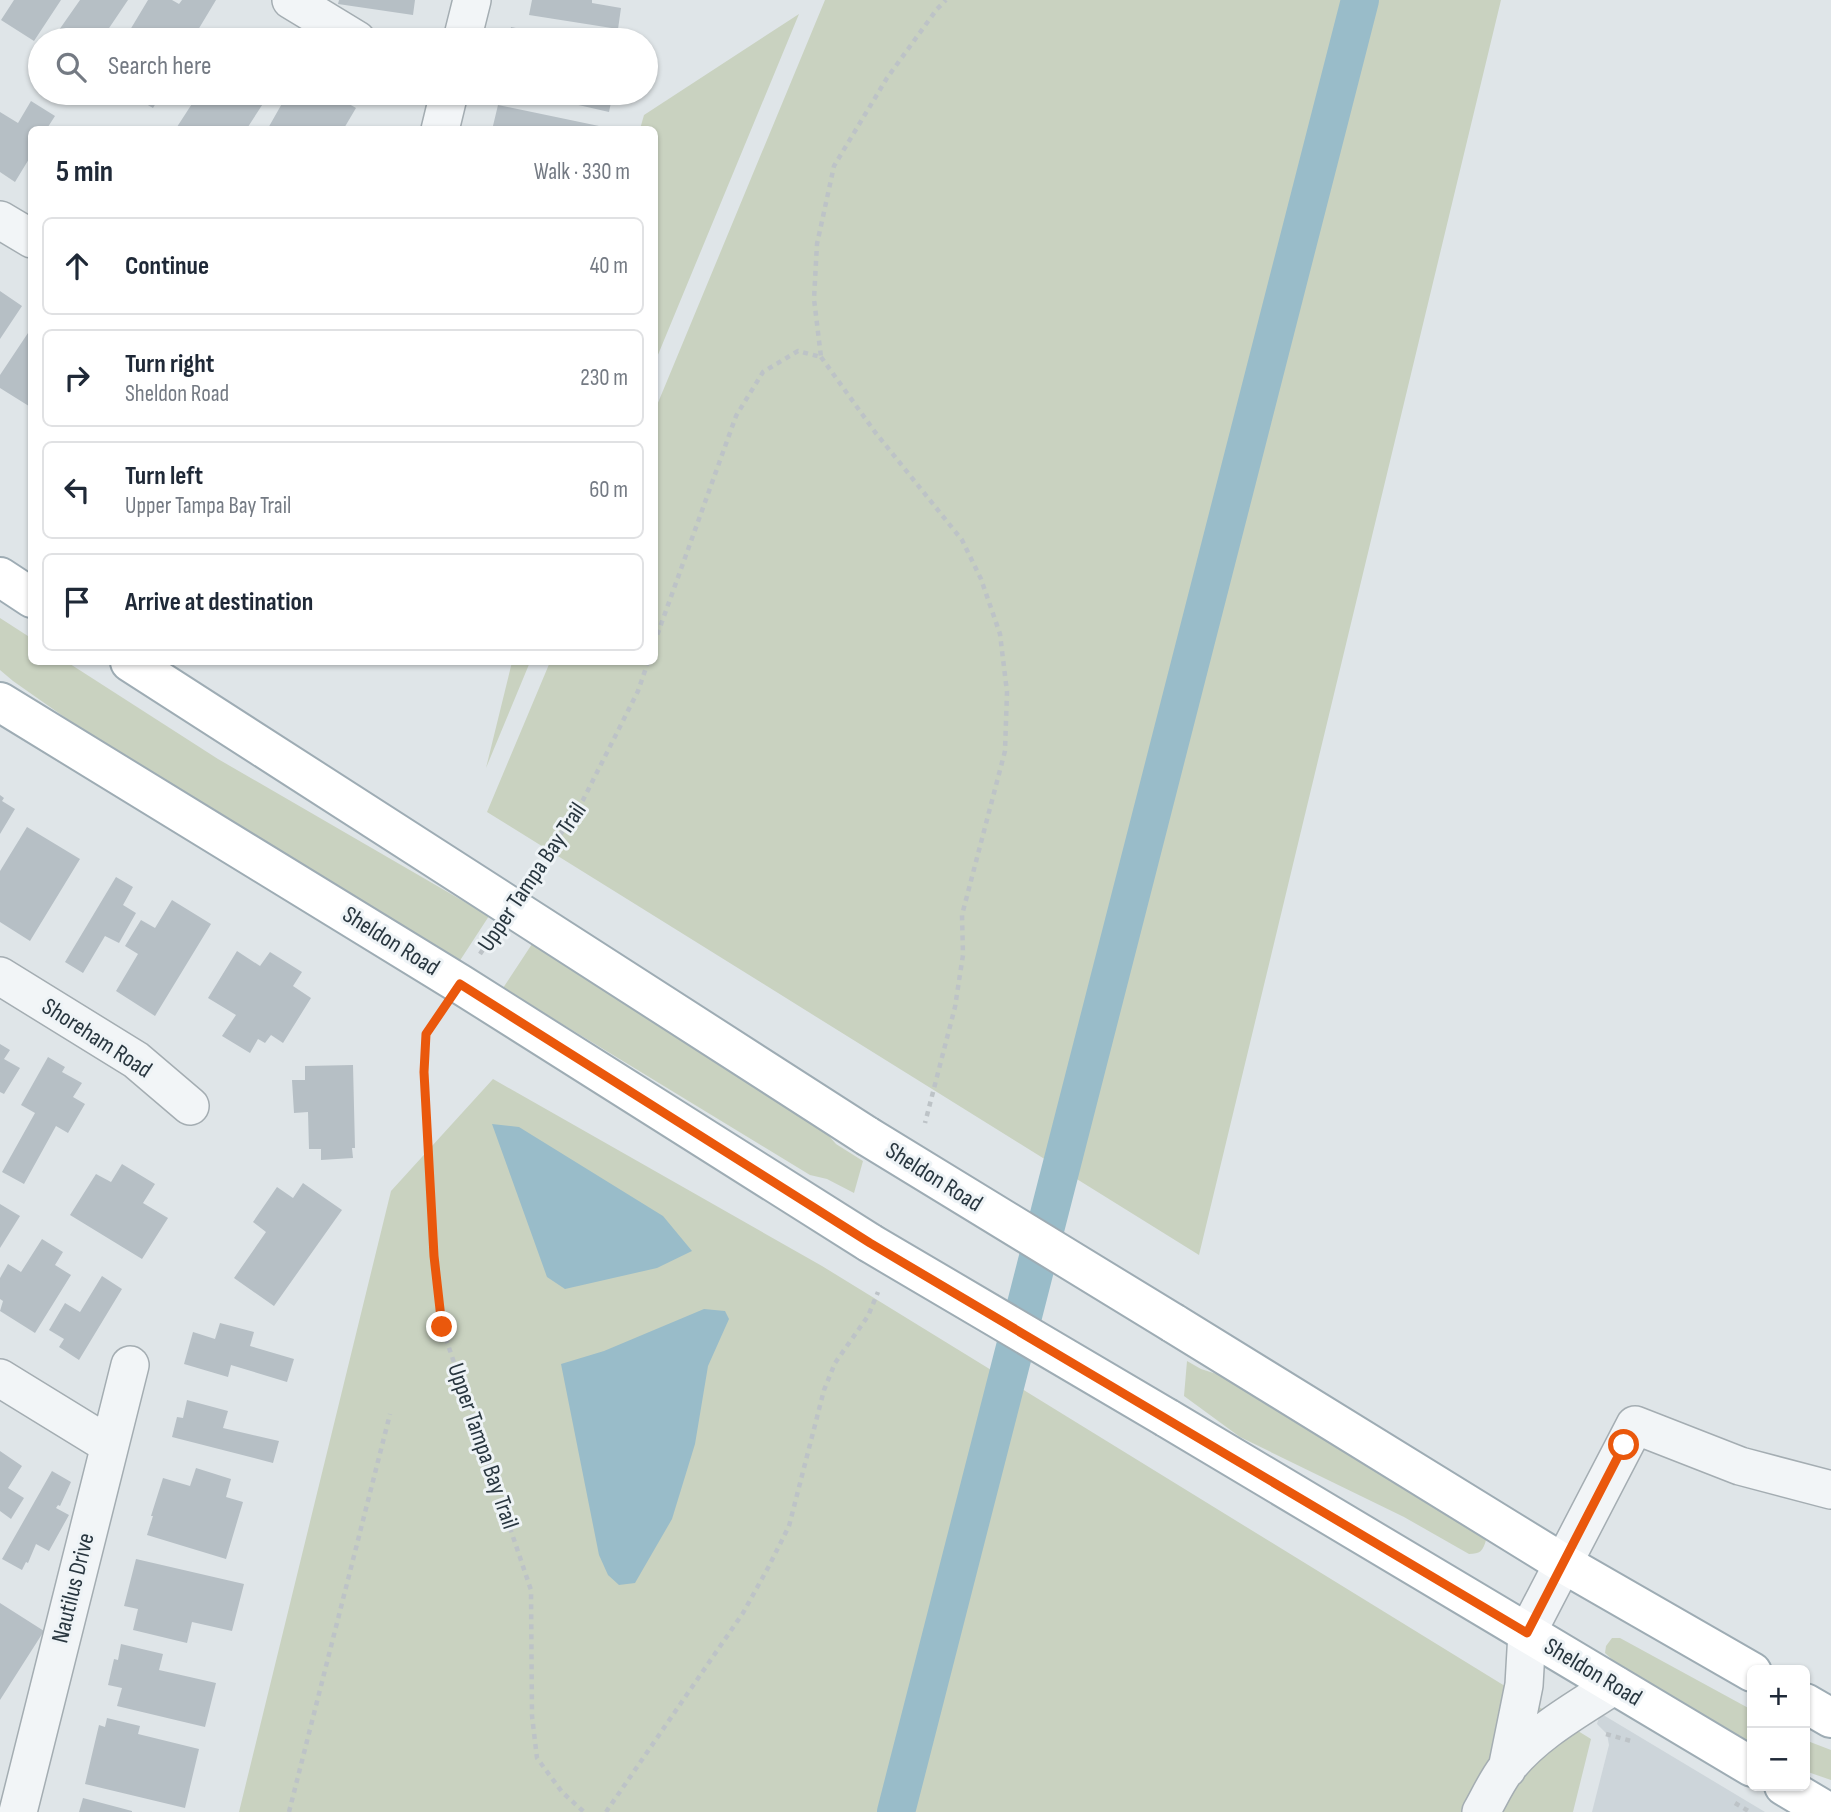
<!DOCTYPE html>
<meta charset="utf-8">
<style>
body{margin:0;font-family:"Sofia Sans Condensed",sans-serif;background:#f6f6f7;color:#1f2937}
.controls{position:absolute;right:21px;bottom:21px;display:grid;overflow:hidden;border-radius:10px;box-shadow:0 2px 5px #0004}
.controls button{width:63px;height:63px;display:grid;place-items:center;padding:0;border:0;border-bottom:2px solid #e0e1e3;background:#fff;color:#1f2937;font:35px sans-serif}
.stop{position:absolute;width:21px;height:21px;margin:-16px;border:5px solid #ea580c;border-radius:50%;background:#fff}
.stop.end{background:#ea580c;border-color:#fff;box-shadow:0 2px 7px #0008}
.list{margin:0;padding:0;list-style:none}
h2{display:flex;justify-content:space-between;align-items:center;height:91px;margin:0;padding:0 28px;font-size:30px}
h2 small{font-size:23px;font-weight:400;color:#747a83}
.list li{display:grid;grid-template-columns:46px 1fr auto;gap:21px;align-items:center;box-sizing:border-box;height:98px;margin:0 14px 14px;padding:0 14px;border:2px solid #e0e1e3;border-radius:10px}
.list b{display:block;font-size:26px;white-space:nowrap}
.list p{margin:0;font-size:23px;white-space:nowrap;color:#747a83}
.list em{font-size:23px;font-style:normal;color:#747a83}
.icon{flex:none;width:38px;height:38px;fill:none;stroke:currentColor;stroke-width:2;stroke-linecap:round;stroke-linejoin:round}
.map{position:relative;flex:none;width:1831px;height:1812px;overflow:hidden}
.search{position:absolute;background:#fff;box-shadow:0 2px 5px #0004;left:28px;top:28px;width:630px;height:77px;display:flex;align-items:center;gap:18px;box-sizing:border-box;padding:0 24px;border-radius:38px;color:#747a83;font-size:26px}
.panel{position:absolute;background:#fff;box-shadow:0 2px 5px #0004;left:28px;top:126px;width:630px;height:539px;border-radius:10px}
.map>svg:first-child{display:block}
.built{fill:#cdd5da}
.green{fill:#c9d2c0}
.water{fill:#99bcc9}
.lines{fill:none;stroke-linecap:round;stroke-linejoin:round}
.canal{stroke:#99bcc9;stroke-width:38}
.building{fill:#b6bfc5}
.minor-casing{stroke:#a4adb2;stroke-width:40}
.major-casing{stroke:#9eacb4;stroke-width:42}
.path{stroke:#bdc3c7;stroke-width:4.5;stroke-dasharray:5 5;stroke-linecap:butt}
.minor{stroke:#f2f5f7;stroke-width:37}
.major{stroke:#fff;stroke-width:38}
.major-bridge-casing{stroke:#9eacb4;stroke-width:42;stroke-linecap:butt}
.major-bridge{stroke:#fff;stroke-width:38}
.route{stroke:#ea580c;stroke-width:9}
.labels{text-anchor:middle;dominant-baseline:central;stroke-width:6;stroke-linejoin:round;paint-order:stroke}
.street-label{font-size:24px;fill:#28363f;stroke:#eef3f6}
</style>
<div class="map">
<svg width="1831" height="1812" viewBox="0 0 1831 1812">
<rect width="100%" height="100%" fill="#dfe5e8"/>
<path class="built" d="M 1600,1713 L 1765,1812 L 1592,1812 L 1609,1745 L 1607,1734 L 1597,1724 Z"/>
<path class="green" d="M 825,0 L 1501,0 L 1199,1255 L 487,812 L 550,662 L 654,662 L 655,410 Z
M 799,14 L 655,362 L 654,130 L 640,129 L 644,115 Z
M 0,618 L 31,638 L 32,662 L 67,662 L 218,759 L 489,916 L 459,962 L 70,721 L 13,681 L 0,670 Z
M 512,662 L 530,662 L 486,768 Z
M 532,944 L 822,1128 L 836,1144 L 863,1161 L 854,1193 L 827,1179 L 810,1175 L 503,988 Z
M 493,1079 L 822,1266 L 1591,1739 L 1573,1812 L 239,1812 L 391,1191 Z
M 1187,1361 L 1201,1369 L 1226,1377 L 1480,1531 L 1486,1540 C 1483,1551 1480,1554 1469,1554 L 1404,1517 L 1240,1437 L 1184,1396 Z
M 1612,1638 L 1620,1638 L 1752,1710 L 1752,1748 L 1619,1666 L 1605,1653 L 1606,1646 Z
M 1805,1740 L 1831,1750 L 1831,1780 L 1805,1771 Z"/>
<path class="water" d="M 492,1124 L 519,1127 L 663,1216 L 692,1251 L 657,1268 L 565,1289 L 547,1277 Z
M 704,1309 L 725,1311 L 729,1319 L 708,1366 L 695,1444 L 672,1519 L 635,1583 L 619,1585 L 608,1575 L 599,1555 L 561,1364 L 604,1351 Z"/>
<g class="lines">
<path class="canal" d="M 896,1812 L 1360,0"/>
</g>
<path class="building" d="M 14,0 L 61,0 L 34,41 L 1,20 Z
M 80,0 L 128,0 L 101,40 L 52,40 Z
M 148,0 L 172,0 L 179,4 L 182,0 L 216,0 L 192,40 L 124,40 Z
M 339,0 L 415,0 L 413,15 L 338,4 Z
M 532,0 L 592,0 L 592,3 L 621,8 L 618,29 L 529,15 Z
M 511,27 L 569,39 L 569,40 L 509,40 Z
M 127,93 L 162,93 L 153,108 Z
M 199,93 L 256,93 L 266,99 L 246,130 L 175,130 Z
M 288,93 L 330,93 L 356,108 L 343,130 L 267,130 Z
M 526,93 L 613,93 L 609,112 Z
M 31,101 L 55,116 L 46,130 L 32,130 L 32,154 L 15,182 L 0,172 L 0,112 L 18,123 Z
M 498,105 L 599,126 L 598,130 L 492,130 Z
M 0,291 L 22,306 L 0,339 Z
M 32,327 L 32,408 L 0,388 L 0,375 Z
M 0,795 L 4,798 L 2,801 L 15,809 L 0,834 Z
M 27,827 L 80,859 L 30,941 L 0,922 L 0,871 Z
M 116,877 L 133,887 L 123,905 L 136,913 L 119,943 L 105,936 L 83,973 L 65,962 Z
M 172,900 L 211,924 L 155,1016 L 116,991 L 138,954 L 125,946 L 141,920 L 155,928 Z
M 237,951 L 260,966 L 270,952 L 302,972 L 293,986 L 311,998 L 283,1043 L 271,1035 L 265,1043 L 258,1039 L 250,1053 L 222,1036 L 236,1015 L 208,998 Z
M 0,1044 L 10,1050 L 4,1059 L 20,1068 L 4,1094 L 0,1092 Z
M 48,1057 L 65,1067 L 62,1072 L 82,1083 L 73,1097 L 85,1104 L 68,1133 L 56,1126 L 24,1184 L 2,1172 L 35,1113 L 21,1105 Z
M 353,1065 L 355,1148 L 352,1148 L 353,1158 L 321,1160 L 321,1149 L 309,1149 L 308,1112 L 294,1113 L 292,1080 L 305,1080 L 305,1066 Z
M 122,1164 L 155,1184 L 143,1203 L 168,1218 L 142,1259 L 70,1215 L 96,1174 L 111,1182 Z
M 303,1183 L 342,1210 L 274,1306 L 234,1278 L 266,1232 L 253,1222 L 277,1187 L 293,1198 Z
M 0,1204 L 20,1216 L 0,1248 Z
M 42,1239 L 63,1252 L 55,1265 L 71,1275 L 35,1333 L 0,1311 L 3,1301 L 0,1299 L 0,1278 L 8,1264 L 21,1272 Z
M 102,1276 L 122,1289 L 79,1360 L 59,1347 L 64,1339 L 49,1330 L 65,1303 L 80,1312 Z
M 220,1323 L 254,1332 L 250,1346 L 294,1359 L 287,1382 L 231,1365 L 228,1377 L 184,1364 L 193,1332 L 215,1339 Z
M 187,1400 L 228,1411 L 223,1428 L 279,1441 L 273,1463 L 172,1437 L 177,1417 L 183,1418 Z
M 0,1451 L 22,1466 L 8,1488 L 24,1498 L 11,1519 L 0,1511 Z
M 196,1468 L 231,1479 L 226,1497 L 243,1502 L 226,1559 L 147,1535 L 153,1516 L 151,1516 L 163,1478 L 190,1486 Z
M 52,1471 L 71,1482 L 60,1506 L 58,1505 L 56,1508 L 69,1515 L 49,1551 L 36,1544 L 28,1563 L 26,1562 L 22,1570 L 2,1559 Z
M 136,1559 L 244,1584 L 232,1631 L 192,1622 L 187,1643 L 133,1630 L 138,1609 L 124,1606 Z
M 0,1603 L 44,1631 L 0,1700 Z
M 121,1644 L 163,1654 L 159,1670 L 216,1683 L 205,1727 L 117,1706 L 122,1688 L 108,1685 L 114,1659 L 118,1660 Z
M 107,1718 L 140,1726 L 138,1734 L 199,1749 L 185,1808 L 85,1784 L 99,1725 L 105,1727 Z
M 83,1798 L 132,1811 L 132,1812 L 79,1812 Z"/>
<g class="lines">
<defs>
<path id="minor" d="M 291,0 L 357,40
M 462,40 L 472,0
M 440,130 L 449,93
M 0,220 L 32,239
M 0,976 L 136,1060 L 190,1106
M 0,1378 L 109,1445
M 1507,1769 L 1524,1685 L 1527,1633 L 1635,1425 L 1740,1466 L 1831,1490
M 18,1812 L 130,1365
M 1481,1812 C 1489,1798 1496,1782 1506,1769 C 1534,1733 1578,1709 1615,1685"/>
<path id="major" d="M 0,577 L 32,598
M 130,662 L 867,1136
M 0,702 L 460,984 L 870,1243
M 1173,1323 L 1564,1564 L 1752,1672
M 1167,1418 L 1752,1767
M 1805,1703 L 1831,1718
M 1784,1786 L 1828,1812"/>
</defs>
<use href="#minor" class="minor-casing"/>
<use href="#major" class="major-casing"/>
<path class="path" d="M 821,357 L 875,432 L 962,540 L 981,579 L 1000,634 L 1007,692 L 1005,751 L 962,915 L 963,955 L 955,1007 L 925,1123
M 654,644 L 736,416 L 763,372 L 798,351 L 821,357 L 814,299 L 817,244 L 834,166 L 887,78 L 937,9 L 946,0
M 533,876 L 583,800 L 638,691 L 648,662
M 480,954 L 491,938
M 440,1014 L 426,1034 L 424,1072 L 434,1256 L 442,1327 L 531,1590 L 532,1716 L 537,1758 L 562,1792 L 584,1812
M 1606,1734 L 1631,1741
M 1735,1803 L 1750,1812
M 289,1812 L 390,1414
M 606,1812 L 743,1613 L 769,1566 L 789,1526 L 824,1390 L 835,1363 L 868,1316 L 878,1292"/>
<use href="#minor" class="minor"/>
<use href="#major" class="major"/>
<defs>
<path id="major-bridge" d="M 867,1136 L 1173,1323
M 870,1243 L 1167,1418"/>
</defs>
<use href="#major-bridge" class="major-bridge-casing"/>
<use href="#major-bridge" class="major-bridge"/>
</g>
<g class="lines">
<path class="route" d="M 442,1327 L 434,1256 L 424,1072 L 426,1034 L 460,984 L 870,1243 L 1527,1633 L 1624,1445"/>
</g>
<g class="labels">
<g class="street-label">
<text transform="translate(532 877) rotate(-56)">Upper Tampa Bay Trail</text>
<text transform="translate(391 941) rotate(32)">Sheldon Road</text>
<text transform="translate(97 1038) rotate(33)">Shoreham Road</text>
<text transform="translate(934 1177) rotate(32)">Sheldon Road</text>
<text transform="translate(483 1446) rotate(71)">Upper Tampa Bay Trail</text>
<text transform="translate(73 1588) rotate(-76)">Nautilus Drive</text>
<text transform="translate(1593 1672) rotate(31)">Sheldon Road</text>
</g>
</g>
</svg>
<div class="controls">
<button>+</button>
<button>−</button>
</div>
<div class="stop" style="left:1624px;top:1445px"></div>
<div class="stop end" style="left:442px;top:1327px"></div>
<div class="search"><svg class="icon" aria-label="search" viewBox="0 0 24 24"><circle cx="10" cy="10" r="6"/><path d="M15 15l6 6"/></svg>Search here</div>
<section class="panel">
<h2>5 min<small>Walk · 330 m</small></h2>
<ul class="list">
<li><svg class="icon" aria-label="ahead" viewBox="0 0 24 24"><path d="M12 20V5M6 11l6-6 6 6"/></svg><div><b>Continue</b></div><em>40 m</em></li>
<li><svg class="icon" aria-label="right" viewBox="0 0 24 24"><path d="M7 20v-9h11M14 6l5 5-5 5"/></svg><div><b>Turn right</b><p>Sheldon Road</p></div><em>230 m</em></li>
<li><svg class="icon" aria-label="left" viewBox="0 0 24 24"><path d="M17 20v-9H6M10 6l-5 5 5 5"/></svg><div><b>Turn left</b><p>Upper Tampa Bay Trail</p></div><em>60 m</em></li>
<li><svg class="icon" aria-label="arrive" viewBox="0 0 24 24"><path d="M6 21V4h12l-3 4 3 4H6"/></svg><div><b>Arrive at destination</b></div></li>
</ul>
</section>
</div>
